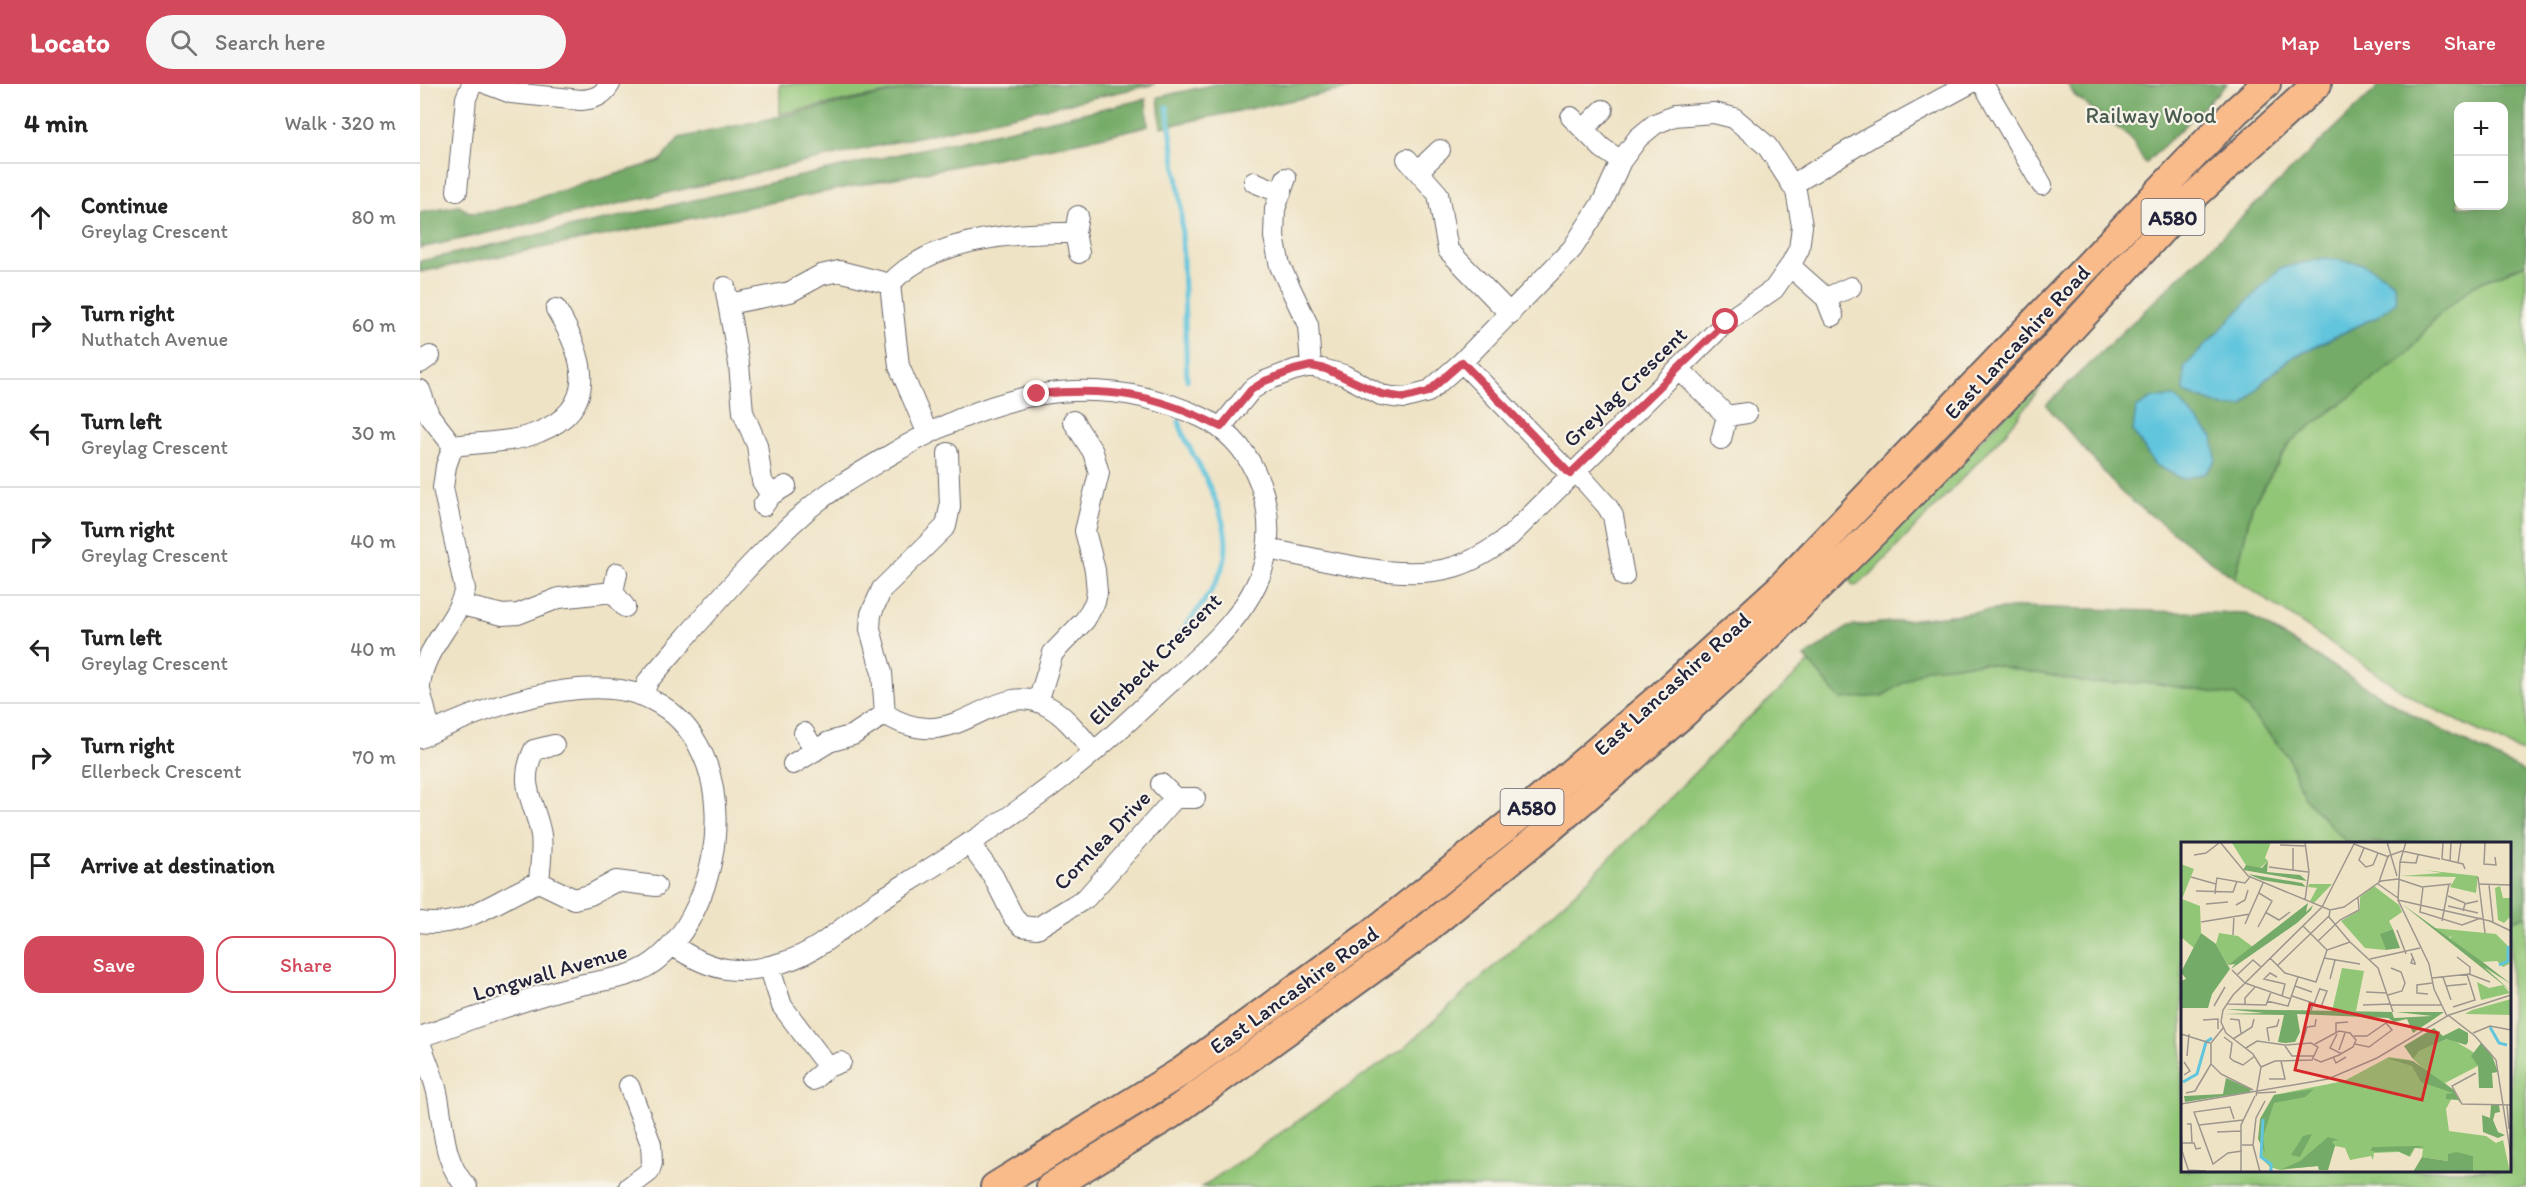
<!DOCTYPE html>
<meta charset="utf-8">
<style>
body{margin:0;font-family:Itim,sans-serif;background:#f6f6f6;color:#222}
.controls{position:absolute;right:18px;top:18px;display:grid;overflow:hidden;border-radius:12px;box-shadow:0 6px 24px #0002}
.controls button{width:54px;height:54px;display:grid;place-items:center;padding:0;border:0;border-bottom:2px solid #e0e0e0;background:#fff;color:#222;font:30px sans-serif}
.stop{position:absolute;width:18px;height:18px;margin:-14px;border:4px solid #d1495b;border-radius:50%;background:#fff}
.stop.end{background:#d1495b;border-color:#fff;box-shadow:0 2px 6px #0008}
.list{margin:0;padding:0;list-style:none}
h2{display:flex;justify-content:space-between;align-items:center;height:78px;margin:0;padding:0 24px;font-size:26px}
h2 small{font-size:20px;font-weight:400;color:#767676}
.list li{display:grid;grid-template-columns:39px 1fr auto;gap:18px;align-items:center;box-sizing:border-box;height:108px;padding:0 24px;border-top:2px solid #e0e0e0}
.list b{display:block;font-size:22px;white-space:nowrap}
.list p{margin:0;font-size:20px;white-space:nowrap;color:#767676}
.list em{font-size:20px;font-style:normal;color:#767676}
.actions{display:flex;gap:12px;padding:18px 24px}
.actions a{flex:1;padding:14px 0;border:2px solid #d1495b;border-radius:18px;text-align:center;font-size:21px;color:#d1495b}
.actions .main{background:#d1495b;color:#fff}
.icon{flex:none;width:33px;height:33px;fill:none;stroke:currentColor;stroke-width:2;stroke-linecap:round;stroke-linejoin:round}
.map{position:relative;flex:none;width:2106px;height:1103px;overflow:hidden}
header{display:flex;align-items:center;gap:36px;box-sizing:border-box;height:84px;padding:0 30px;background:#d1495b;color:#fff}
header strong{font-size:28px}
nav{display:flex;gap:33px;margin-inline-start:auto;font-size:21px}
.search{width:420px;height:54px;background:#f6f6f6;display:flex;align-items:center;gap:15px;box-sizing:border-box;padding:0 21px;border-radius:33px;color:#767676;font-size:22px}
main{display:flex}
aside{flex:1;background:#fff}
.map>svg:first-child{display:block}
.green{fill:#92c677;stroke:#5a7459;stroke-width:1.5;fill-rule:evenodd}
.forest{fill:#75ab68;stroke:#4c6652;stroke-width:1.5;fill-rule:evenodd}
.water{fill:#60c5dd;stroke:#41748c;stroke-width:1.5}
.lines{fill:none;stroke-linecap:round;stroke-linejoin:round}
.stream{stroke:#60c5dd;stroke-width:5}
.minor-casing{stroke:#6a666b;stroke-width:22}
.highway-casing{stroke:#6a666b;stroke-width:32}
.minor{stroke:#fff;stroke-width:20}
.highway{stroke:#fabb8b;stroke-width:28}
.route{stroke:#d1495b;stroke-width:8}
.labels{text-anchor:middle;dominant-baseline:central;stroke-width:4.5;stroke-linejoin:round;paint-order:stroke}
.shield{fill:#f7f3e8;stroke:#62616f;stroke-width:1.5}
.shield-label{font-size:21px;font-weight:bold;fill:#22223b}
.park-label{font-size:22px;fill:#495b50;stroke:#f7f3e8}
.street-label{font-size:22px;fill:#22223b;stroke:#f7f3e8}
.inset-river{fill:none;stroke:#60c5dd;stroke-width:3}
.inset-road{fill:none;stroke:#9d968e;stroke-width:1.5}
.view{fill:#d62828;fill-opacity:0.15;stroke:#d62828;stroke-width:3}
.inset-edge{fill:none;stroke:#22223b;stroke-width:3}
</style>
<header>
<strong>Locato</strong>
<div class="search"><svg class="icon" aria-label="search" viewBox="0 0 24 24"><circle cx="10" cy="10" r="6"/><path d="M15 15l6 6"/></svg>Search here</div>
<nav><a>Map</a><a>Layers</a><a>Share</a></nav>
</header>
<main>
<aside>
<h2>4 min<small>Walk · 320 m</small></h2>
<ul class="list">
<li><svg class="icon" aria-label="ahead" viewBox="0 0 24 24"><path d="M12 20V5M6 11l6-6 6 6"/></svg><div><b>Continue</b><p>Greylag Crescent</p></div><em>80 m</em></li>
<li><svg class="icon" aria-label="right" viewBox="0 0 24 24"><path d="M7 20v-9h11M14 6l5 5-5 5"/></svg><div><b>Turn right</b><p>Nuthatch Avenue</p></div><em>60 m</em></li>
<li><svg class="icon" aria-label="left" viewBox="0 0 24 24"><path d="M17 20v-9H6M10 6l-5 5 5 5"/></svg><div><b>Turn left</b><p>Greylag Crescent</p></div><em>30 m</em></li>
<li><svg class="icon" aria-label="right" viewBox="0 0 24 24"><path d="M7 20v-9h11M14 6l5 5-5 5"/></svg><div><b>Turn right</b><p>Greylag Crescent</p></div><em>40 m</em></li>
<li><svg class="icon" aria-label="left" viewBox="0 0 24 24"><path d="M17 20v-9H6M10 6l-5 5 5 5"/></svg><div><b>Turn left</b><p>Greylag Crescent</p></div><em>40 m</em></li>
<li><svg class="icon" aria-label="right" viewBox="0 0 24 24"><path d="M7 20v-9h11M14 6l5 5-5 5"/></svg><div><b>Turn right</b><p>Ellerbeck Crescent</p></div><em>70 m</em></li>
<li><svg class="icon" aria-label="arrive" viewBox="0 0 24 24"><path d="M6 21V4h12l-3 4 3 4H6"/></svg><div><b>Arrive at destination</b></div></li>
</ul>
<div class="actions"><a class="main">Save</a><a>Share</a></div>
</aside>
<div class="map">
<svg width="2106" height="1103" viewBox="0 0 2106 1103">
<rect width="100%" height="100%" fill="#f7f3e8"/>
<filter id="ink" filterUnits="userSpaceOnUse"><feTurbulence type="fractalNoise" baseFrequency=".0167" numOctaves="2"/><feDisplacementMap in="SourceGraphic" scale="12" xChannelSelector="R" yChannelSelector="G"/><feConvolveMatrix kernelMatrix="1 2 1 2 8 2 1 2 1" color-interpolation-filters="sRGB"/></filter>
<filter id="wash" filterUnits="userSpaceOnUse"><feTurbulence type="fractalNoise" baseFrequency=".008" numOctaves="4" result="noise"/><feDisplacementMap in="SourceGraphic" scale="24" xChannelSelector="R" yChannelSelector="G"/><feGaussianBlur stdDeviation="1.35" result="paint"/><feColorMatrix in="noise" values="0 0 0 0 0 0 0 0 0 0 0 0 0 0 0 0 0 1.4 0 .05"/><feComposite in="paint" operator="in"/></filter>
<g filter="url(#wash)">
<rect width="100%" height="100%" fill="#efe3c5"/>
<path class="green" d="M 360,0 L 512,0 L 360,30 Z
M 2106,180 L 2106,670 L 2001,619 L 1815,495 L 1832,422 L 1871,357 L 1987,270 L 2014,235 L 2054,201 Z
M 1623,294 L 1625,298 C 1610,315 1600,333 1583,351 C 1540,398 1495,443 1451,490 L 1439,500 L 1433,501 L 1428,495 L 1427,490 Z
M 1602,523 L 2106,723 L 2106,1103 L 782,1103 L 984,964 L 1157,807 L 1326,637 L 1428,543 ZM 1762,760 L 2090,760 L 2090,1086 L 1762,1086 Z"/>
<path class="forest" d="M 512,0 L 735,0 L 0,164 L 0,129 L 39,122 L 51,129 L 74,127 L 240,77 L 259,54 Z
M 795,0 L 951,0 L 741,43 L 738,13 Z
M 1647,0 L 1807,0 L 1725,80 L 1710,53 L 1655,12 Z
M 1961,0 L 2106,0 L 2106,180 L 2054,201 L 2014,235 L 1987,270 L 1871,357 L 1832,422 L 1815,495 L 1703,410 L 1626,321 ZM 2038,22 L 2084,22 L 2084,122 L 2038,122 ZM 1905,174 L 1956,233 L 1871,274 L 1844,297 L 1823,322 ZM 1713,347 L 1762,395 L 1734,380 Z
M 726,15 L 728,42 L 667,56 L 0,188 L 0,177 Z
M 1602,523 L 1827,530 L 1992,631 L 2106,689 L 2106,831 L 2090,837 L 2090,760 L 1927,759 L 1883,712 L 1868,672 L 1816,612 L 1732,599 L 1671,599 L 1562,579 L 1507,584 L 1462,612 L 1420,615 L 1385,573 L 1428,543 Z"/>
<path class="water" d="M 1905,174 L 1944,180 L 1973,197 L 1977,217 L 1956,233 L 1871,274 L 1844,297 L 1823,322 L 1804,323 L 1764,308 L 1764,283 L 1860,184 Z
M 1755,313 L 1793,353 L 1796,376 L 1786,389 L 1762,395 L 1734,380 L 1713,347 L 1716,324 L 1733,314 Z"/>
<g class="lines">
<path class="stream" d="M 747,23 L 761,120 L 767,296
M 759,337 C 763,356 774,370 782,387 C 820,464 813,482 761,548"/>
</g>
</g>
<g filter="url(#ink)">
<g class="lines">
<defs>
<path id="minor" d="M 67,0 L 91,9 L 161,16 C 174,15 183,12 190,0
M 1563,0 L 1622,101
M 1151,33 L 1182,64 L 1201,77
M 1164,45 L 1183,26
M 987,75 L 1018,110 L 1028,166 L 1090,230
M 998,87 L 1020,66
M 866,94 L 855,125 L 854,153 L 860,182 L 888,241 L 891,282
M 834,98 L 861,109
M 1372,101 L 1451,53 L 1549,0
M 37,107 L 46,14 L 52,0
M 658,132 L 655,149 L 659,169
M 1370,182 L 1406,214 L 1413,232
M 305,203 L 319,280 L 323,328 L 337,361 L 342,397 L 351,411
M 1406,214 L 1431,203
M 308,220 L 370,208 L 401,191 L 419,187 L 470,200
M 1042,278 L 1150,390
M 0,279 L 10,272
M 1259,285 L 1307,332 L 1301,355
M 0,306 L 9,331 L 33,362
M 1307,332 L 1327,329
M 801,343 L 831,306 L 845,297 L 874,286 L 891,282 L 924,291 L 961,311 L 973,313 L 985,314 L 1008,308 L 1042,278 L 1152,165 L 1183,117 L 1201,77 L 1218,54 L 1235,40 L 1254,32 L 1294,29 L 1314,34 L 1347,62 L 1376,107 L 1382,142 L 1379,165 L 1370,182 L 1354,205 L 1306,238 L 1090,452 C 1073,465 1054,477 1034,483 C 979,499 903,475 847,465
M 507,348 L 479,282 L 470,200 C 511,154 596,148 655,149
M 528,369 L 530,423 L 526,442 L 462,505 L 451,530 L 450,545 L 462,589 L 465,630 C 539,677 571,590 629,623 C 647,633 661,653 674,668
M 1155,386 L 1187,422 L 1193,432 L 1204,492
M 343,422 L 351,411 L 366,402
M 197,489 L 193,508 L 205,523
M 41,521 L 83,531 L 98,530 L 139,514 L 193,508
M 0,603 C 2,565 36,541 45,505 L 23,404 L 26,382 L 33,362 C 60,358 94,359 119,348 C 183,322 162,268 136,225
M 0,606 L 11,649
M 223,612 L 228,597 C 279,539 328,478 386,427 C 409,407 438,390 465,374 C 566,312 668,281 781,333 C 831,356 854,413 847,466 C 839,523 784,568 744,604 C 711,635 678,666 642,694 C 584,739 520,778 457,818 C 426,839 401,867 364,878 C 318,893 291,887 252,861
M 618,618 L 633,569 L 665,536 L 675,518 L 677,508 L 675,486 L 665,447 L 679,389 L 673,368 L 653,337
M 384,649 L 395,667
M 0,654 C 57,626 160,588 223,612 C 324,652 310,811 240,873 C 215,896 182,895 151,903 C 100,916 50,936 0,953
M 373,680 L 409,658 L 433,651 L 465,630
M 741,700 L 755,714 L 775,714
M 549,759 L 573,792 L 594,834 L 602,842 L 617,844 L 666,814 L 755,714
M 119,798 C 120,783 123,766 121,751 C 115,717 97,702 114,666 L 134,661
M 0,838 C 47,845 78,814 119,798 L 154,815 L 170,811 L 196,797 L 236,802
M 349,882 L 362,922 L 408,983
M 0,959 C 6,975 13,991 17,1008 C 24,1039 22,1079 47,1103
M 393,996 L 408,983 L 421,978
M 209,1002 L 231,1060 L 232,1079 L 229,1088 L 209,1103"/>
<path id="highway" d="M 575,1103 L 761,988 L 950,851 L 1116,719 L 1246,608 L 1360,504 L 1816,27 L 1846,0
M 631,1103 L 751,1030 L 991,857 L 1129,745 L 1264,629 L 1353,548 L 1458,444 L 1621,277 L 1766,119 L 1897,0"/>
</defs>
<use href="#minor" class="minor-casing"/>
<use href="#highway" class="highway-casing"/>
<use href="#minor" class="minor"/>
<use href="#highway" class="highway"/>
</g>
</g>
<g class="lines" filter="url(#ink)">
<path class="route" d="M 617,310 C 691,303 734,310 801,343 L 831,306 L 845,297 L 874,286 L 891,282 L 906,285 L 961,310 L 985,314 L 1008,308 L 1042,278 L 1150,390 L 1306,238"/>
</g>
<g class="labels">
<g class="shield">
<rect x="1721.5" y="115" width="63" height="36" rx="4.5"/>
<rect x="1080.5" y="705" width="63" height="36" rx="4.5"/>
</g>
<g class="shield-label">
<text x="1753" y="133">A580</text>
<text x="1112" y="723">A580</text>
</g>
<g class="park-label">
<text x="1731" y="31">Railway Wood</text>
</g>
<g class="street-label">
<text transform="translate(1597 258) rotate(-47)">East Lancashire Road</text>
<text transform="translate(1205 303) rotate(-44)">Greylag Crescent</text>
<text transform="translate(735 575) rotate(-45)">Ellerbeck Crescent</text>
<text transform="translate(1252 600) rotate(-42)">East Lancashire Road</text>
<text transform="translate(682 756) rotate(-46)">Cornlea Drive</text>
<text transform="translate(130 888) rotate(-16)">Longwall Avenue</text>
<text transform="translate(874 906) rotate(-36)">East Lancashire Road</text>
</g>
</g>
<g transform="translate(1761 758)">
<rect width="330" height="330" fill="#efe3c5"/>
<path d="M 90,0 L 84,16 L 87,19 L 78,27 L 66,25 L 51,1 ZM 0,22 L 13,27 L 1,57 L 19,64 L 20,91 L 13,106 L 0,95 ZM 243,28 L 297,34 L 295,51 L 269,45 L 275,35 L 219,34 L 261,31 ZM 128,42 L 151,42 L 133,61 L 129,59 L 136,46 L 127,45 ZM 193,44 L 218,63 L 221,70 L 208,79 L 212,87 L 200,92 L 205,108 L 184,106 L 160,79 L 179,68 L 179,55 ZM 319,44 L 322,56 L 330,56 L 330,74 L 323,81 L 317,78 L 315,57 L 314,46 ZM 253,86 L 315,92 L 328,105 L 328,122 L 322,125 L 316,119 L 301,120 L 269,97 L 271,93 L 268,96 ZM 38,91 L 57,94 L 72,105 L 47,123 L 35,102 ZM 161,126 L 183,129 L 175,169 L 151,169 ZM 296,140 L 308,146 L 322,143 L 329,151 L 300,158 ZM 330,157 L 330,173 L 284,172 L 291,168 ZM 269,196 L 292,210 L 297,224 L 264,241 L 267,243 L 256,239 L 232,217 L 237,209 ZM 208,215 L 229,218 L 273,252 L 265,267 L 268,289 L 305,294 L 315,301 L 322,298 L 329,330 L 292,330 L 292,314 L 267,312 L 267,319 L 241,315 L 242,307 L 234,306 L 229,315 L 218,310 L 193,311 L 192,318 L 190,314 L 169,318 L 164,306 L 154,304 L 149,312 L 147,328 L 138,328 L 137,324 L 99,328 L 89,325 L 80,316 L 79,277 L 93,253 L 163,239 Z" fill="#92c677"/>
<path d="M 87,19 L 86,30 L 119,33 L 126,39 L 62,28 L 65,23 L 81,26 ZM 67,32 L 121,41 L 125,45 L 81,38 ZM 127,61 L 125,70 L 132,63 L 130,68 L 116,81 L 50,127 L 54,122 L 47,123 ZM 221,62 L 303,121 L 330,142 L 303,125 L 330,149 ZM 212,87 L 219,106 L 205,108 L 199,92 ZM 20,91 L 35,102 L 49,127 L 31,152 L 27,166 L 0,166 L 0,139 L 5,137 L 0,130 ZM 44,167 L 211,170 L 213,176 L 251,174 L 215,170 L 263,170 L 232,191 L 226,177 L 213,180 L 207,176 L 116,172 L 119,190 L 114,200 L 104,201 L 97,200 L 103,173 L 42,172 L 83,171 ZM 253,186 L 262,194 L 278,186 L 287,191 L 287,200 L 285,203 L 266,197 L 238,209 L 232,217 L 223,204 ZM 300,201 L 310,211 L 317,230 L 311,231 L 312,246 L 298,246 L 297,224 L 290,214 ZM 205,216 L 232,219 L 273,248 L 280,262 L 277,258 L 265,257 L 265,252 L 272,251 L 240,240 L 231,224 ZM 45,236 L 70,247 L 69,250 L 4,260 L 3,254 L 42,252 ZM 133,247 L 124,255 L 93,261 L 82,295 L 84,311 L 77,297 L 79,277 L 93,253 ZM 310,263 L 318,263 L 319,270 L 314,271 L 312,278 L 317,290 L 324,293 L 317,296 L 302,290 L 301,273 L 309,276 ZM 131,292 L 119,315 L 110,313 L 122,294 ZM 147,295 L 158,298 L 151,299 L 154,304 L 147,328 L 138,328 L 137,324 L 101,327 L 119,319 ZM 192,305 L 237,304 L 245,305 L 233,306 L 228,314 L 217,309 L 194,310 L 189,308 ZM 275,310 L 292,314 L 292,330 L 232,330 L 241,315 L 267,319 L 267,312 Z" fill="#75ab68"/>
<path class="inset-river" d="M 318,123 L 327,119 L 327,104M 309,185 L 318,201 L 326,203M 2,240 L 16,232 L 25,200 L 31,196M 82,277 L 80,315 L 90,322 L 90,330"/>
<path class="inset-road" d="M 39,0 L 67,34 L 149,68 L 163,65 L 200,39 L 217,37 L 241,45 L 270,42M 124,0 L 128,30 L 124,58M 206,0 L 216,34M 225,0 L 219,20 L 217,58 L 248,122 L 253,147 L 266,174M 262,0 L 261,17 L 282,22 L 284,27M 304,0 L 303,22 L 315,23 L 314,15M 173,2 L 208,15M 99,3 L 124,4M 183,6 L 178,18 L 185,25 L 192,23 L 197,11M 13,13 L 25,11 L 38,1M 207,14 L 221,9 L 259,17M 269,19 L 270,0M 219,20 L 235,21 L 237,13M 277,21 L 280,0M 88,25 L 127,30M 112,28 L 112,6M 10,35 L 35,42 L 34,52M 297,35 L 304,91M 198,40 L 207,14M 35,42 L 36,36 L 64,41 L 69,35M 197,42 L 217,56M 297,42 L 330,43M 308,43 L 312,80M 242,45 L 239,70 L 281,83 L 300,76M 15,49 L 52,50 L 56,39M 267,54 L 284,61M 217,58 L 309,79 L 330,89M 25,62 L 47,60M 55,63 L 64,58 L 67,48M 267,64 L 297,71M 149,68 L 148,75 L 169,100 L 197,126 L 212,170M 282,69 L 284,62 L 297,59M 84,70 L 98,78 L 109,70M 261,79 L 268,42M 20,80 L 69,72M 64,82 L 82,41M 122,84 L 146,108M 77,85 L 91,59 L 78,51M 216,88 L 225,112M 52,93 L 53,74M 137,99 L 159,78 L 178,68 L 177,55M 230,111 L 234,121 L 234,122 L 230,121 L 232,115M 276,115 L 289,125 L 289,132M 89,116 L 104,131 L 135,140 L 146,108 L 169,100M 143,116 L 179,122M 189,117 L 239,106M 97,123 L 148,74M 51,128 L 64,141M 56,133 L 72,118 L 80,125M 96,135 L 89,131 L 83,137 L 104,142 L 101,154M 262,135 L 270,158M 251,136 L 288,132 L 309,140M 149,137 L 154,118M 64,141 L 110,157M 114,144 L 131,150M 265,144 L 286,142M 139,147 L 146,149 L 140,165 L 133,162 L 139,146M 185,150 L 206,151M 247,152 L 236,151 L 236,143 L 251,141M 207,153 L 221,149 L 224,141 L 220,130 L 210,126M 111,154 L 132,161 L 130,169M 86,159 L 107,164 L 117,135M 47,162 L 85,163 L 90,150M 64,162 L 64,156 L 74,145M 182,163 L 210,162M 210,163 L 260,163M 33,164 L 44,145M 272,165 L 294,158 L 286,132M 267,173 L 294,194 L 315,218 L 330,314M 49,177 L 58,178 L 60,191M 22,178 L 37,177 L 37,187M 42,186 L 30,201 L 30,222 L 40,232 L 72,248M 155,190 L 155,181 L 167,180M 292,191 L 309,184 L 330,188M 0,192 L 29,201M 156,192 L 149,206 L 161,212M 173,194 L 186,194 L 205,181 L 211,188 L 188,205 L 174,202M 43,195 L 51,201 L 49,216 L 53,219 L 62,223 L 74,214M 52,197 L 71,185 L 73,177M 88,199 L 86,186 L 96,184 L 98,177M 121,201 L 126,185 L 134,184 L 135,177M 104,204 L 111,214 L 133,214M 65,206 L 76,199 L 104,203 L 130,201 L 137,205 L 131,218 L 94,219 L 80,225M 158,208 L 164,191M 6,214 L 8,192M 152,215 L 155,221 L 165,215M 133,217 L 140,220 L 158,213 L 172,205 L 175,198 L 169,191 L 158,189 L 134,202M 3,220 L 9,229 L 3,233M 295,231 L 271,244 L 281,262 L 330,263M 88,237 L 104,237 L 100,219M 5,251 L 14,249 L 30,222M 76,251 L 95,250M 75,254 L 80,225 L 72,212 L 45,191 L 40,180 L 42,168 L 52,153 L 141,65 L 174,0M 0,262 L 147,237 L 196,216 L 268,173 L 330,153M 326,263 L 328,287M 53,277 L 49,265 L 13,270 L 32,322 L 47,311 L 61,309M 6,282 L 10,282 L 11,301M 18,283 L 62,278M 0,284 L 1,309 L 8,330M 36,290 L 60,289M 1,301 L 13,301 L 15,307 L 20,306M 61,303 L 72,303 L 75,276 L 84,259M 72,303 L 79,330M 7,328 L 25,329M 60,330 L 60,283 L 74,254M 233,330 L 270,330"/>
<path class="view" d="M 129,162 L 257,191 L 241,258 L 114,228 Z"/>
<rect width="330" height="330" class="inset-edge"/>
</g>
</svg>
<div class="controls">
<button>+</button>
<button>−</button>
</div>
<div class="stop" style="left:1306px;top:238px"></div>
<div class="stop end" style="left:617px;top:310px"></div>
</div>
</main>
